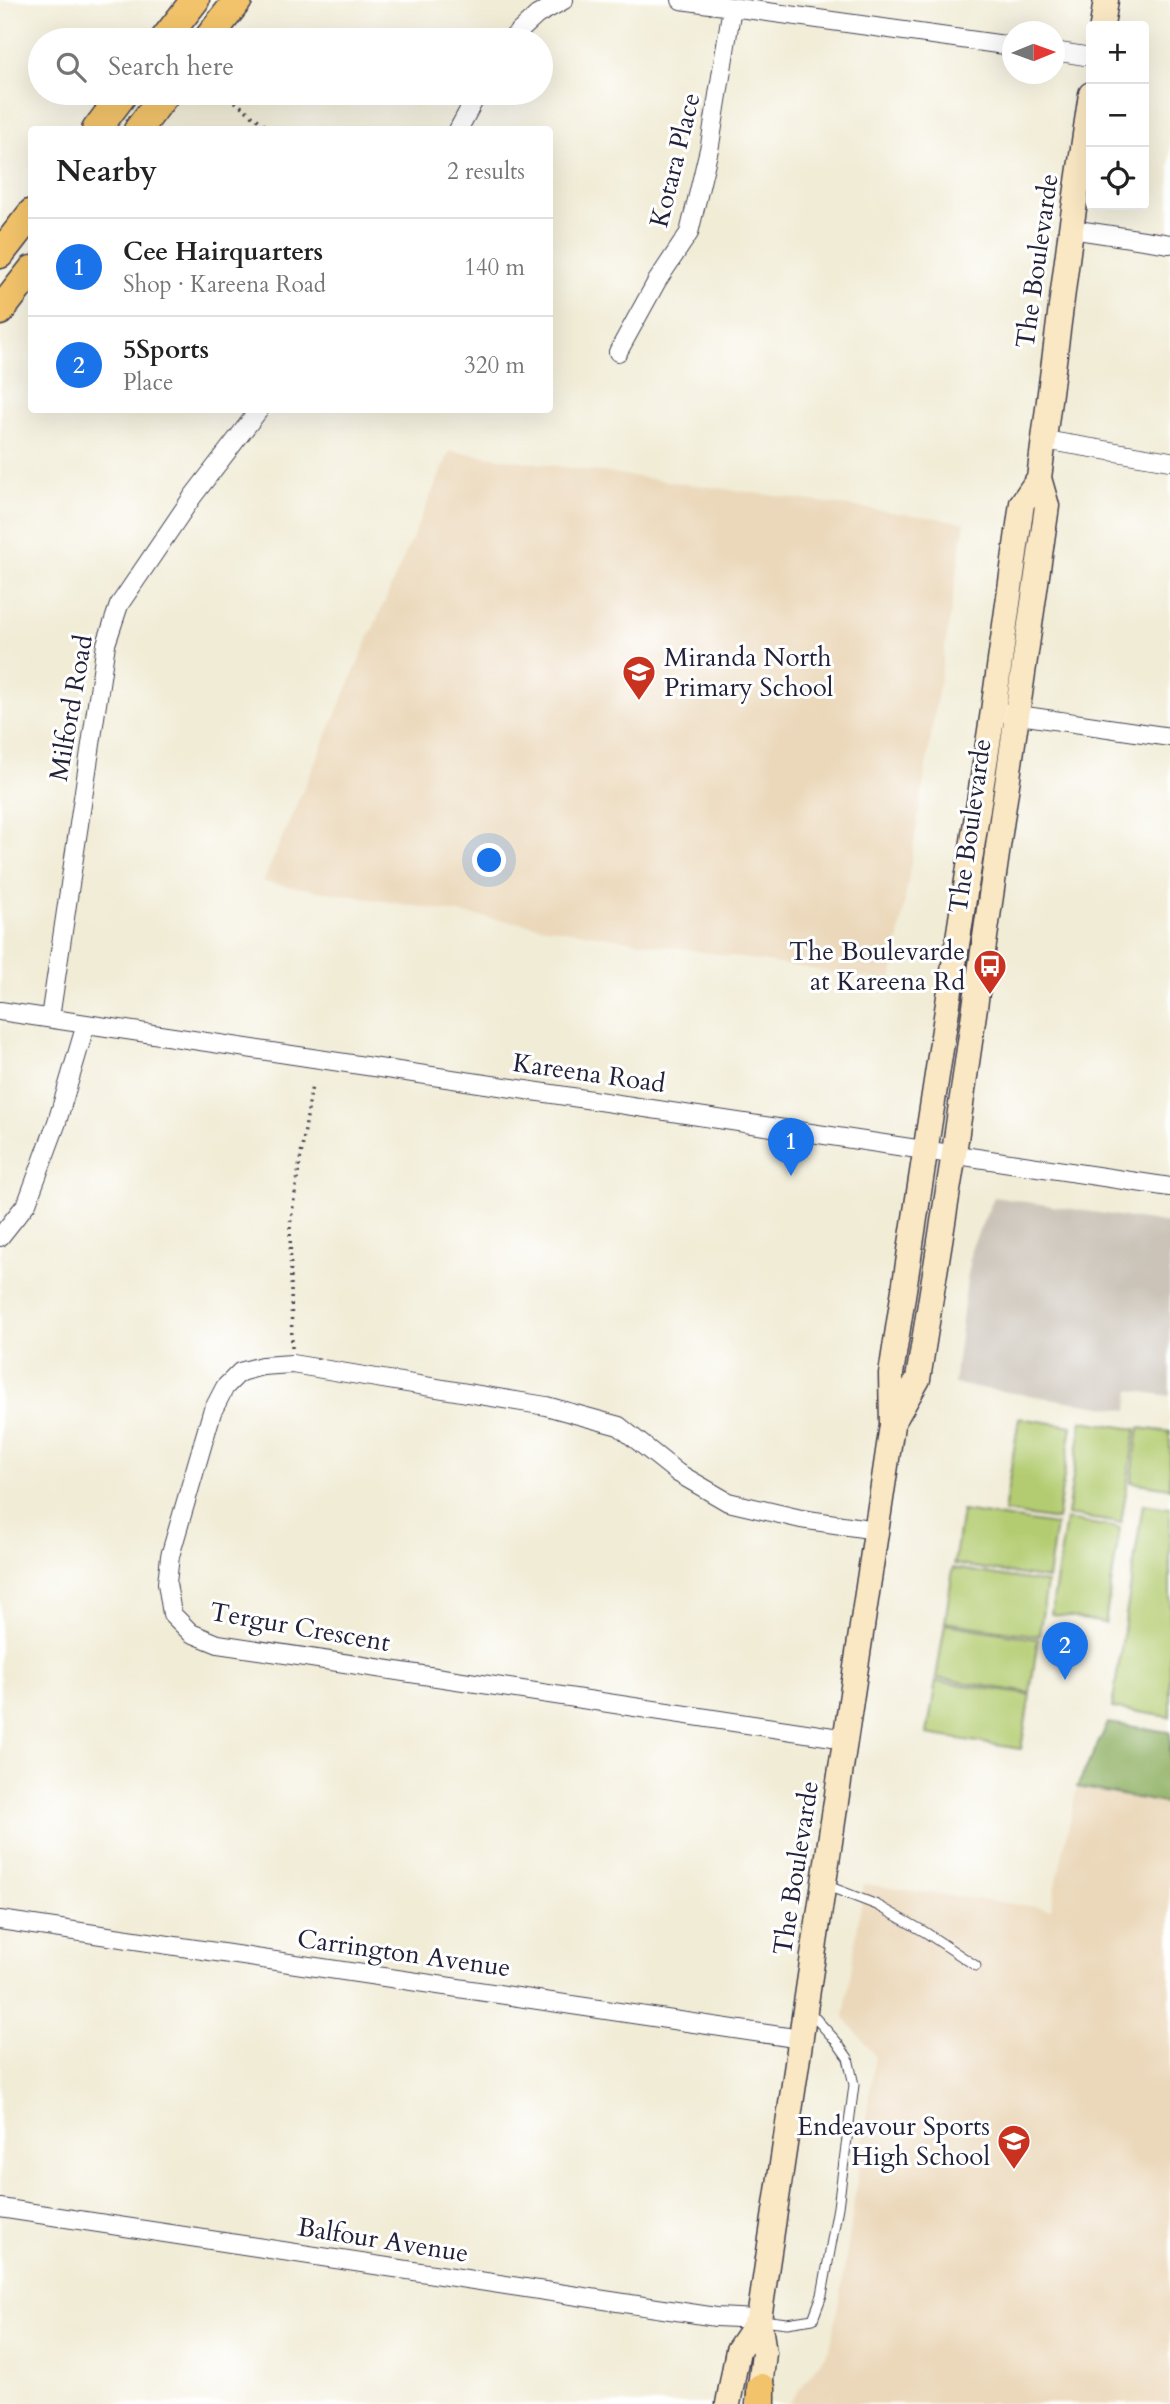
<!DOCTYPE html>
<meta charset="utf-8">
<style>
body{margin:0;font-family:Cardo,serif;background:#f2f2f2;color:#222}
.controls{position:absolute;right:21px;top:21px;display:grid;overflow:hidden;border-radius:7px;box-shadow:0 7px 28px #0002}
.controls button{width:63px;height:63px;display:grid;place-items:center;padding:0;border:0;border-bottom:2px solid #e0e0e0;background:#fff;color:#222;font:35px sans-serif}
.compass{position:absolute;left:1002px;top:21px;width:63px;height:63px;border-radius:50%;background:#fff;box-shadow:0 7px 28px #0002;rotate:89deg}
.you{position:absolute;left:490px;top:861px;width:24px;height:24px;margin:-18px;border:5px solid #fff;border-radius:50%;background:#1a73e8;box-shadow:0 0 0 10px #1a73e833}
.badge{display:grid;place-items:center;width:46px;height:46px;border-radius:50%;background:#1a73e8;color:#fff;font-size:23px;font-weight:700}
.pin{position:absolute;translate:-50% -58px;filter:drop-shadow(0 2px 4px #0008)}
.pin::after{content:'';position:absolute;top:37px;width:24px;height:21px;background:inherit;clip-path:polygon(0 0,100% 0,50% 100%)}
.list{margin:0;padding:0;list-style:none}
h2{display:flex;justify-content:space-between;align-items:center;height:91px;margin:0;padding:0 28px;font-size:30px}
h2 small{font-size:23px;font-weight:400;color:#767676}
.list li{display:grid;grid-template-columns:46px 1fr auto;gap:21px;align-items:center;box-sizing:border-box;height:98px;padding:0 28px;border-top:2px solid #e0e0e0}
.list b{display:block;font-size:26px;white-space:nowrap}
.list p{margin:0;font-size:23px;white-space:nowrap;color:#767676}
.list em{font-size:23px;font-style:normal;color:#767676}
.icon{flex:none;width:38px;height:38px;fill:none;stroke:currentColor;stroke-width:2;stroke-linecap:round;stroke-linejoin:round}
.map{position:relative;flex:none;width:1170px;height:2404px;overflow:hidden}
.search{position:absolute;background:#fff;box-shadow:0 7px 28px #0002;left:28px;top:28px;width:525px;height:77px;display:flex;align-items:center;gap:18px;box-sizing:border-box;padding:0 24px;border-radius:38px;color:#767676;font-size:26px}
.panel{position:absolute;background:#fff;box-shadow:0 7px 28px #0002;left:28px;top:126px;width:525px;height:287px;border-radius:7px}
.map>svg:first-child{display:block}
.built{fill:#ebd8ba}
.industrial{fill:#cbc3b8}
.green{fill:#b4cc71;stroke:#6b7756;stroke-width:2}
.forest{fill:#8fb063;stroke:#58694f;stroke-width:2}
.lines{fill:none;stroke-linecap:round;stroke-linejoin:round}
.service-casing{stroke:#414052;stroke-width:11}
.minor-casing{stroke:#414052;stroke-width:20}
.secondary-casing{stroke:#414052;stroke-width:27}
.primary-casing{stroke:#414052;stroke-width:31}
.path{stroke:#414052;stroke-width:3.5;stroke-dasharray:2 5;stroke-linecap:butt}
.service{stroke:#fff;stroke-width:9}
.minor{stroke:#fff;stroke-width:18}
.secondary{stroke:#fae7c3;stroke-width:24}
.primary{stroke:#f2c36a;stroke-width:28}
.labels{text-anchor:middle;dominant-baseline:central;stroke-width:6;stroke-linejoin:round;paint-order:stroke}
.street-label{font-size:26px;fill:#22223b;stroke:#fff}
.poi-label{font-size:26px;fill:#22223b;stroke:#fff;text-anchor:end}
</style>
<div class="map">
<svg width="1170" height="2404" viewBox="0 0 1170 2404">
<rect width="100%" height="100%" fill="#fff"/>
<filter id="ink" filterUnits="userSpaceOnUse"><feTurbulence type="fractalNoise" baseFrequency=".0143" numOctaves="2"/><feDisplacementMap in="SourceGraphic" scale="14" xChannelSelector="R" yChannelSelector="G"/><feConvolveMatrix kernelMatrix="1 2 1 2 8 2 1 2 1" color-interpolation-filters="sRGB"/></filter>
<filter id="wash" filterUnits="userSpaceOnUse"><feTurbulence type="fractalNoise" baseFrequency=".00686" numOctaves="4" result="noise"/><feDisplacementMap in="SourceGraphic" scale="28" xChannelSelector="R" yChannelSelector="G"/><feGaussianBlur stdDeviation="1.57" result="paint"/><feColorMatrix in="noise" values="0 0 0 0 0 0 0 0 0 0 0 0 0 0 0 0 0 1.4 0 .05"/><feComposite in="paint" operator="in"/></filter>
<g filter="url(#wash)">
<rect width="100%" height="100%" fill="#f1ecd6"/>
<path class="built" d="M 450,451 L 965,522 L 892,982 L 263,882 Z
M 1077,1787 L 1170,1804 L 1170,2404 L 789,2404 L 830,2348 L 842,2285 L 875,2056 L 844,2017 L 864,1884 L 1051,1909 Z"/>
<path class="industrial" d="M 994,1197 L 1170,1224 L 1170,1396 L 1130,1390 L 1128,1410 L 954,1384 L 971,1249 Z"/>
<path class="green" d="M 1019,1418 L 1072,1426 L 1057,1520 L 1004,1512 Z
M 1082,1421 L 1136,1429 L 1121,1523 L 1067,1515 Z
M 1139,1428 L 1170,1432 L 1170,1488 L 1131,1482 Z
M 1143,1504 L 1170,1508 L 1170,1717 L 1112,1708 Z
M 962,1511 L 1056,1525 L 1048,1579 L 954,1564 Z
M 1066,1520 L 1120,1528 L 1105,1623 L 1051,1614 Z
M 953,1568 L 1047,1583 L 1039,1636 L 945,1622 Z
M 945,1624 L 1038,1639 L 1030,1693 L 936,1678 Z
M 936,1681 L 1030,1695 L 1021,1749 L 927,1734 Z"/>
<path class="forest" d="M 1108,1723 L 1170,1732 L 1170,1804 L 1077,1787 Z"/>
</g>
<g filter="url(#ink)">
<g class="lines">
<defs>
<path id="service" d="M 825,1885 L 877,1905 L 925,1932 L 976,1966
M 762,2320 L 787,2323 L 813,2319 L 822,2295 L 838,2207 L 854,2085 L 848,2058 L 836,2041 L 809,2011"/>
<path id="minor" d="M 681,0 L 1012,46
M 510,40 L 537,15 L 564,0
M 1054,51 L 1091,57
M 458,130 L 478,93
M 1071,229 L 1170,244
M 618,352 L 657,281 L 689,233 L 710,145 L 732,7
M 1044,440 L 1170,461
M 1006,713 L 1170,737
M 0,1011 L 1170,1187
M 50,1018 L 106,644 L 119,605 L 193,496 L 259,410
M 0,1237 L 27,1203 L 57,1122 L 86,1024
M 846,1739 L 218,1644 L 191,1633 L 172,1614 L 167,1583 L 170,1556 L 212,1412 L 225,1387 L 240,1372 L 262,1366 L 292,1364 L 546,1406 L 619,1426 L 678,1473 L 728,1502 L 801,1519 L 876,1530
M 0,1920 L 801,2039
M 0,2208 L 716,2317 L 759,2319"/>
<path id="secondary" d="M 1102,26 L 1106,0
M 892,1424 L 918,1379 L 954,1153 L 1047,506 L 1039,478 L 1071,229 L 1091,94
M 728,2404 L 738,2350 L 759,2319
M 758,2404 L 764,2353 L 759,2319 L 892,1425 L 891,1374 L 993,711 L 1022,503 L 1039,478"/>
<path id="primary" d="M 164,40 L 195,0
M 207,40 L 238,0
M 96,130 L 124,93
M 138,130 L 166,93
M 0,254 L 32,213
M 0,311 L 32,270
M 761,2388 L 761,2404"/>
</defs>
<use href="#service" class="service-casing"/>
<use href="#minor" class="minor-casing"/>
<use href="#secondary" class="secondary-casing"/>
<use href="#primary" class="primary-casing"/>
<path class="path" d="M 224,93 L 271,130
M 292,1348 L 290,1225 L 312,1085"/>
<use href="#service" class="service"/>
<use href="#minor" class="minor"/>
<use href="#secondary" class="secondary"/>
<use href="#primary" class="primary"/>
</g>
</g>
<defs>
<symbol id="school-pin" viewBox="-11 -11 22 30"><path d="M0 17L-7.5 6A9.5 9.5 0 1 1 7.5 6Z" fill="#c8321e" stroke="#fff"/><path d="M0-5L7-2L0 1L-7-2ZM-4 1L0 2.5L4 1V4Q0 6-4 4Z" fill="#fff"/></symbol>
<symbol id="bus-pin" viewBox="-11 -11 22 30"><path d="M0 17L-7.5 6A9.5 9.5 0 1 1 7.5 6Z" fill="#c8321e" stroke="#fff"/><path d="M-5-6H5V4H4V6H2V4H-2V6H-4V4H-5ZM-3.5-4V0h7V-4ZM-3.5 1.2v1.5H-2V1.2ZM2 1.2v1.5H3.5V1.2Z" fill="#fff"/></symbol>
</defs>
<g fill-rule="evenodd">
<use href="#school-pin" x="620" y="653" width="38" height="52"/>
<use href="#bus-pin" x="971" y="947" width="38" height="52"/>
<use href="#school-pin" x="995" y="2122" width="38" height="52"/>
</g>
<g class="labels">
<g class="street-label">
<text transform="translate(675 160) rotate(-76)">Kotara Place</text>
<text transform="translate(1037 261) rotate(-82)">The Boulevarde</text>
<text transform="translate(71 708) rotate(-80)">Milford Road</text>
<text transform="translate(970 826) rotate(-82)">The Boulevarde</text>
<text transform="translate(589 1073) rotate(8)">Kareena Road</text>
<text transform="translate(300 1627) rotate(10)">Tergur Crescent</text>
<text transform="translate(796 1868) rotate(-81)">The Boulevarde</text>
<text transform="translate(404 1953) rotate(8)">Carrington Avenue</text>
<text transform="translate(383 2240) rotate(9)">Balfour Avenue</text>
</g>
<g class="poi-label">
<text x="664" y="657" text-anchor="start">Miranda North<tspan x="664" dy="30">Primary School</tspan></text>
<text x="965" y="951">The Boulevarde<tspan x="965" dy="30">at Kareena Rd</tspan></text>
<text x="990" y="2126">Endeavour Sports<tspan x="990" dy="30">High School</tspan></text>
</g>
</g>
</svg>
<div class="controls">
<button>+</button>
<button>−</button>
<button><svg class="icon" aria-label="locate" viewBox="0 0 24 24"><circle cx="12" cy="12" r="6"/><path d="M12 2v4M12 18v4M2 12h4M18 12h4"/></svg></button>
</div>
<svg class="compass" viewBox="-18 -18 36 36"><path d="M0-13l5 13h-10z" fill="#e53935"/><path d="M0 13l5-13h-10z" fill="#767676"/></svg>
<div class="you"></div>
<div class="pin badge" style="left:791px;top:1176px">1</div>
<div class="pin badge" style="left:1065px;top:1680px">2</div>
<div class="search"><svg class="icon" aria-label="search" viewBox="0 0 24 24"><circle cx="10" cy="10" r="6"/><path d="M15 15l6 6"/></svg>Search here</div>
<section class="panel">
<h2>Nearby<small>2 results</small></h2>
<ul class="list">
<li><span class="badge">1</span><div><b>Cee Hairquarters</b><p>Shop · Kareena Road</p></div><em>140 m</em></li>
<li><span class="badge">2</span><div><b>5Sports</b><p>Place</p></div><em>320 m</em></li>
</ul>
</section>
</div>
